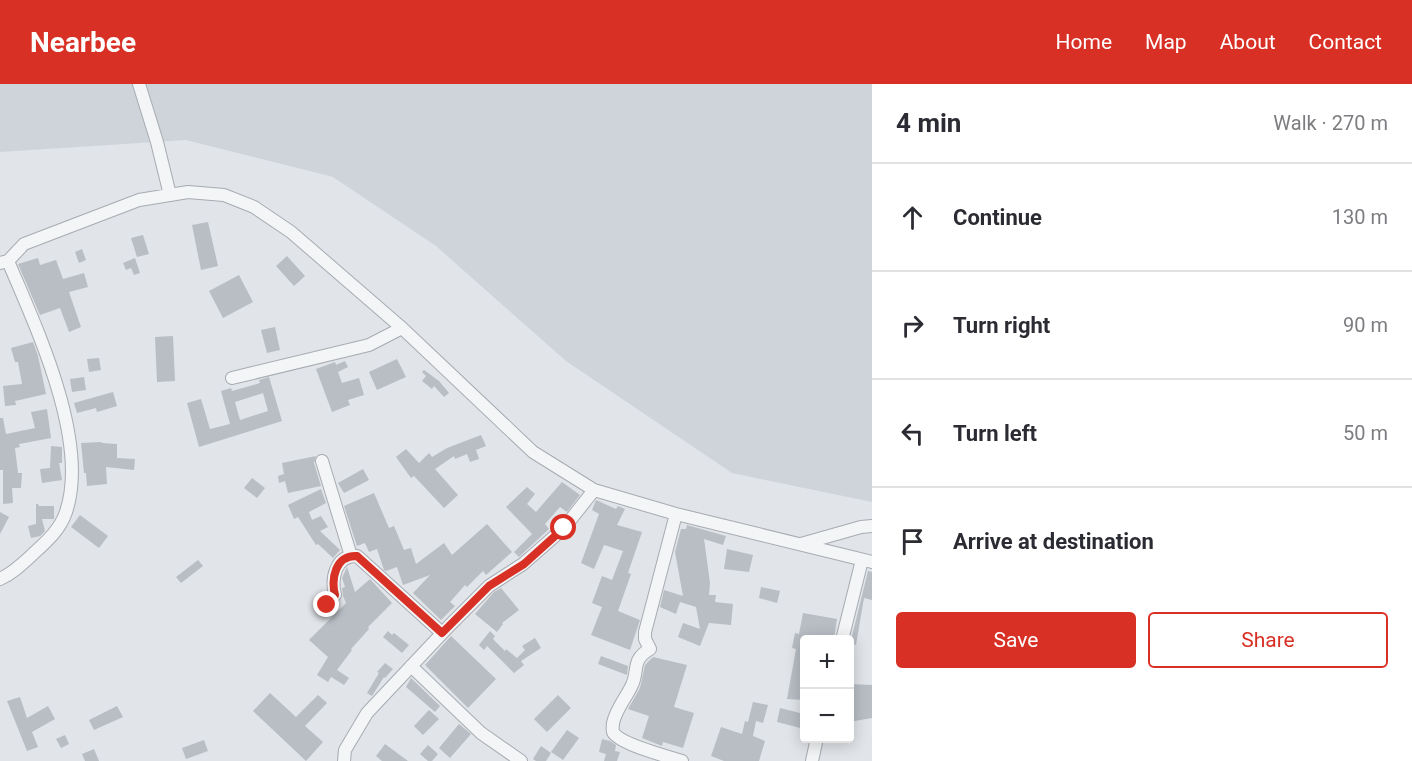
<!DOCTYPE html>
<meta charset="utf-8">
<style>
body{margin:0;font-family:Roboto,sans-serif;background:#f2f2f3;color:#2b2b33}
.controls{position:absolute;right:18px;bottom:18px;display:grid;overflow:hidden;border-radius:6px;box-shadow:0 3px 15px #0003}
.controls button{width:54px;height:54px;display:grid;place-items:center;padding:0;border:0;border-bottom:2px solid #e1e1e2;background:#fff;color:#2b2b33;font:30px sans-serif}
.stop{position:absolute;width:18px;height:18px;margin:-14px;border:4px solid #d93025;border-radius:50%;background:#fff}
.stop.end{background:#d93025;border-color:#fff;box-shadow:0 2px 6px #0008}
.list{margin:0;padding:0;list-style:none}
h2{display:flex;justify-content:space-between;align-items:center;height:78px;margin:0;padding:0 24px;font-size:26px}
h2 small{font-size:20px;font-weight:400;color:#7c7c81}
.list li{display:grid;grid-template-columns:39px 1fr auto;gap:18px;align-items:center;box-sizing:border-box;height:108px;padding:0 24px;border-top:2px solid #e1e1e2}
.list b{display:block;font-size:22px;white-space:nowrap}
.list em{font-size:20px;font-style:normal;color:#7c7c81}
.actions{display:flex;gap:12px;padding:18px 24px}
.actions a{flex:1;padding:14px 0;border:2px solid #d93025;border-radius:6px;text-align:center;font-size:21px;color:#d93025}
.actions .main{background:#d93025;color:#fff}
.icon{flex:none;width:33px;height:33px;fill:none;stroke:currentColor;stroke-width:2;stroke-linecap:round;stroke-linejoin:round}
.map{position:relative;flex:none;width:872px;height:677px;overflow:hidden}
header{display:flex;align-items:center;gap:36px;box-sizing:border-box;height:84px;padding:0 30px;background:#d93025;color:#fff}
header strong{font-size:28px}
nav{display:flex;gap:33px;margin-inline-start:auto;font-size:21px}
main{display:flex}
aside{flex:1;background:#fff}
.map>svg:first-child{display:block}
.built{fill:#cfd4da}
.building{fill:#b8bec4;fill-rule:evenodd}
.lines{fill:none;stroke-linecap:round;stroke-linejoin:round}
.minor-casing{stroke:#a7acb2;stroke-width:14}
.minor{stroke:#f3f5f7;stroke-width:12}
.route{stroke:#d93025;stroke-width:8}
</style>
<header>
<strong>Nearbee</strong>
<nav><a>Home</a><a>Map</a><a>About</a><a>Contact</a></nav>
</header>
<main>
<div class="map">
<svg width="872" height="677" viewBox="0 0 872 677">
<rect width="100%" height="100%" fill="#e1e4e8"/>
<path class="built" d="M 0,0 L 872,0 L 872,418 L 732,389 L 566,277 L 436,162 L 333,93 L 186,56 L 0,68 Z"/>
<path class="building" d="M 208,138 L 218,182 L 201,186 L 192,141 Z
M 143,151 L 149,170 L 137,173 L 131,154 Z
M 82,165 L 86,176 L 79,179 L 75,168 Z
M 287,172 L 305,192 L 294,202 L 276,182 Z
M 38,174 L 40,181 L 56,176 L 63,195 L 84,189 L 88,203 L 69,208 L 81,243 L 69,248 L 60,224 L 40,231 L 18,180 Z
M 135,174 L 140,189 L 134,191 L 131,184 L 126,186 L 123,179 Z
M 239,191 L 253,218 L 223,234 L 209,207 Z
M 275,243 L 280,266 L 267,269 L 261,246 Z
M 173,252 L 175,297 L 157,298 L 155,253 Z
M 33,258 L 38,272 L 46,310 L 15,317 L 16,321 L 5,322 L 3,302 L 22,300 L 18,278 L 15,278 L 11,264 Z
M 99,274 L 101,286 L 89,288 L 87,275 Z
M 397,275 L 406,293 L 377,306 L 369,288 Z
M 345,277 L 348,283 L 338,288 L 342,299 L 359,294 L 364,311 L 348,316 L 350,321 L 332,328 L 316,285 L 335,278 L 336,281 Z
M 424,286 L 439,297 L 449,309 L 444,313 L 434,302 L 432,305 L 422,297 L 426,292 L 422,288 Z
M 84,293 L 86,306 L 72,308 L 70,295 Z
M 269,293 L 282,337 L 199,363 L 187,319 L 201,315 L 210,345 L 230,340 L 221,307 L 231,304 L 232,307 L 260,299 L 259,296 ZM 263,309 L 268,327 L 240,336 L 235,318 Z
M 113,308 L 117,322 L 97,328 L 96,324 L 77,329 L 74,319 Z
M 47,325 L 51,354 L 19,360 L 20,363 L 15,364 L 18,389 L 22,389 L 21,404 L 12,404 L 13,419 L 3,420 L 3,386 L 0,386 L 0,334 L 3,334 L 6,350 L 35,344 L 31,328 Z
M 481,351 L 486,362 L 476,366 L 479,375 L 470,378 L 467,370 L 455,375 L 454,372 L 435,385 L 458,411 L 444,424 L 414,392 L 411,394 L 396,373 L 406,365 L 419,379 L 429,369 L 432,373 L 447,364 Z
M 101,358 L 102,359 L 117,360 L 117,374 L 135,375 L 134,386 L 106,383 L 107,400 L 87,402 L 86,389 L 84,389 L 81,359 Z
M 51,362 L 62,363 L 62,379 L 59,379 L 62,396 L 42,399 L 40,385 L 50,384 Z
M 316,372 L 314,379 L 321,402 L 288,409 L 285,397 L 279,399 L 278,392 L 284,390 L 282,379 Z
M 363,385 L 369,396 L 344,409 L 338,399 Z
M 252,394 L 265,404 L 257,414 L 244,404 Z
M 562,398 L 580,411 L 567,428 L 560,423 L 545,440 L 549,445 L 519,473 L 514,468 L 532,450 L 506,423 L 527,403 L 535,410 L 527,420 L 536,428 Z
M 321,405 L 326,419 L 309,428 L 312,436 L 321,432 L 328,443 L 320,447 L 340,466 L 333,474 L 318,460 L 316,461 L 298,433 L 294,435 L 288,421 Z
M 374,409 L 389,444 L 394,442 L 404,466 L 411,464 L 416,480 L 444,459 L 452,471 L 487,440 L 512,468 L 486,491 L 483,487 L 467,503 L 465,501 L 450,518 L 455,522 L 441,536 L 413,509 L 430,491 L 403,501 L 397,483 L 386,487 L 384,486 L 377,465 L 369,468 L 365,459 L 357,462 L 344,422 Z
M 596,416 L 616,425 L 618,422 L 625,425 L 617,441 L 642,448 L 628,489 L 631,490 L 618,527 L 640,536 L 630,566 L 591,551 L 602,523 L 592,519 L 602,492 L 612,496 L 623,467 L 604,461 L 594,485 L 581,479 L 599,430 L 592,426 Z
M 36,420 L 38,420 L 39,422 L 54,422 L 54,435 L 42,435 L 45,447 L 40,452 L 31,454 L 28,442 L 36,440 Z
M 0,428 L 9,433 L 0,450 Z
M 80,431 L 108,452 L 99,464 L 71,443 Z
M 687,441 L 726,452 L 723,461 L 704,455 L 710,499 L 709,511 L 716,511 L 715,518 L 733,520 L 731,541 L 709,539 L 700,562 L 678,553 L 683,539 L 700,545 L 696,523 L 680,518 L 676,530 L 660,523 L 664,506 L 683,512 L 675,468 L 681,445 L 686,445 Z
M 727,465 L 753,471 L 749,488 L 724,485 Z
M 198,476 L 203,482 L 181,499 L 176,493 Z
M 347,483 L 355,508 L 370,495 L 392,519 L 368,543 L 369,545 L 351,565 L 352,566 L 337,586 L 349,594 L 344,601 L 331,593 L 328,598 L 317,591 L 328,573 L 309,556 L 346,519 L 343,512 L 342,504 L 345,503 L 342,494 Z
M 868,487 L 872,488 L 872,516 L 864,514 L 856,561 L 850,560 Z
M 761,503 L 780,507 L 777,519 L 759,514 Z
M 501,504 L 519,526 L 502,539 L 503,540 L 497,548 L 475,530 L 494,508 Z
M 803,529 L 837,535 L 834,555 L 804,555 L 804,616 L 787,615 L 796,565 L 792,564 L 795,549 L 799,550 Z
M 388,547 L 392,551 L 394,549 L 409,561 L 402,569 L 383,553 Z
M 490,547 L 495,552 L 493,555 L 505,567 L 506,565 L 517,574 L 525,566 L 522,562 L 535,554 L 541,564 L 521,577 L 524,581 L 514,589 L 487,562 L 484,566 L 479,561 Z
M 451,552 L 496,595 L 468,624 L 425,581 Z
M 601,572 L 628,582 L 627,591 L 598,580 Z
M 653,573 L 687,581 L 674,623 L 694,629 L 683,664 L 663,658 L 662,662 L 642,654 L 649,632 L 628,625 L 640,604 L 645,581 Z
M 385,579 L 393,585 L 385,594 L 384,593 L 372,612 L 367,609 L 379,589 L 377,588 Z
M 411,594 L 440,622 L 435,628 L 406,603 Z
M 849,600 L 872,601 L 872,634 L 849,638 Z
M 270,609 L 296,633 L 318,611 L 327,619 L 305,642 L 323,658 L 306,677 L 253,627 Z
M 558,611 L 571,624 L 547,648 L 534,635 Z
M 20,613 L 27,634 L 48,622 L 55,635 L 32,648 L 38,663 L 27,667 L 7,617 Z
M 753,618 L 768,621 L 763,639 L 756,637 L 753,652 L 765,657 L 759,677 L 724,677 L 711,672 L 721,643 L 742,650 L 745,637 L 748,638 Z
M 117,622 L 123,633 L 94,646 L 89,636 Z
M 780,624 L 804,630 L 804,645 L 777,638 Z
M 429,626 L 439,635 L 423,651 L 414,642 Z
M 459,640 L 471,650 L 450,674 L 439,664 Z
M 567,646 L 579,654 L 563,676 L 551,668 Z
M 65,651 L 69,660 L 61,664 L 56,655 Z
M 602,655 L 610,657 L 616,661 L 615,667 L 620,668 L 617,677 L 604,677 L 606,670 L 599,668 Z
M 204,656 L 208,667 L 186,675 L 182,664 Z
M 385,660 L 408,677 L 382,677 L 376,672 Z
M 428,661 L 438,670 L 432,677 L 428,677 L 420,670 Z
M 541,662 L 551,669 L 546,677 L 536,677 L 533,675 Z
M 94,665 L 99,677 L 85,677 L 82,670 Z"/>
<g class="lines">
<defs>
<path id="minor" d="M 139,0 L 157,58 L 170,111
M 0,179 L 8,177 L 24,160 L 139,116 L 188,108 L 224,111 L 254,123 L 291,148 L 402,244 L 533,368 L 594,406 L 676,430 L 872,478
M 232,294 L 369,261 L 402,244
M 322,377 L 351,472
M 676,430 L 645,548 L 645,555 L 650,565 C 631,576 639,586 632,601 C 626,614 616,625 613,639 C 613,641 612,646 613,648 C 619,660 669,673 682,677
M 801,460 L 861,443 L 872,442
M 0,495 C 13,489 22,480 33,470 C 46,458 60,446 66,428 C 90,357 36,243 8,177
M 327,521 L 335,511 C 331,495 335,471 357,472 L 442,549
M 842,556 L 862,476
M 411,582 L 481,649 L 521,677
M 344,677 L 345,666 L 367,629 L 449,542 L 489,502 L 523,480 L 564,444 L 594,406
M 812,677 L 817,654"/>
</defs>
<use href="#minor" class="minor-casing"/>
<use href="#minor" class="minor"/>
</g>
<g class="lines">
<path class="route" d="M 327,521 L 335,511 C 331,495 335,471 357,472 L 442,549 L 489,502 L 524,480 L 564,444"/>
</g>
</svg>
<div class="controls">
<button>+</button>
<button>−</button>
</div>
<div class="stop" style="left:564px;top:444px"></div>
<div class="stop end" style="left:327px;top:521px"></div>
</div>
<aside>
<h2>4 min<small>Walk · 270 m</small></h2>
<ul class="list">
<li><svg class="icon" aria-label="ahead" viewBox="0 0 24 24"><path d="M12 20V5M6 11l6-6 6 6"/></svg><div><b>Continue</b></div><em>130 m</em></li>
<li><svg class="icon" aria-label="right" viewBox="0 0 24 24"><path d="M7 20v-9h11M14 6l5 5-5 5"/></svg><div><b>Turn right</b></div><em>90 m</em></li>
<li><svg class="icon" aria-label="left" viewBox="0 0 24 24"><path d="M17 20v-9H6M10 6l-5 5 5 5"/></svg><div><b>Turn left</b></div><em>50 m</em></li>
<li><svg class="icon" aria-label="arrive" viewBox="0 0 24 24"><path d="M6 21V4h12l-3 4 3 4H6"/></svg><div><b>Arrive at destination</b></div></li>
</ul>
<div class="actions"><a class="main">Save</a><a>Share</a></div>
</aside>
</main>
